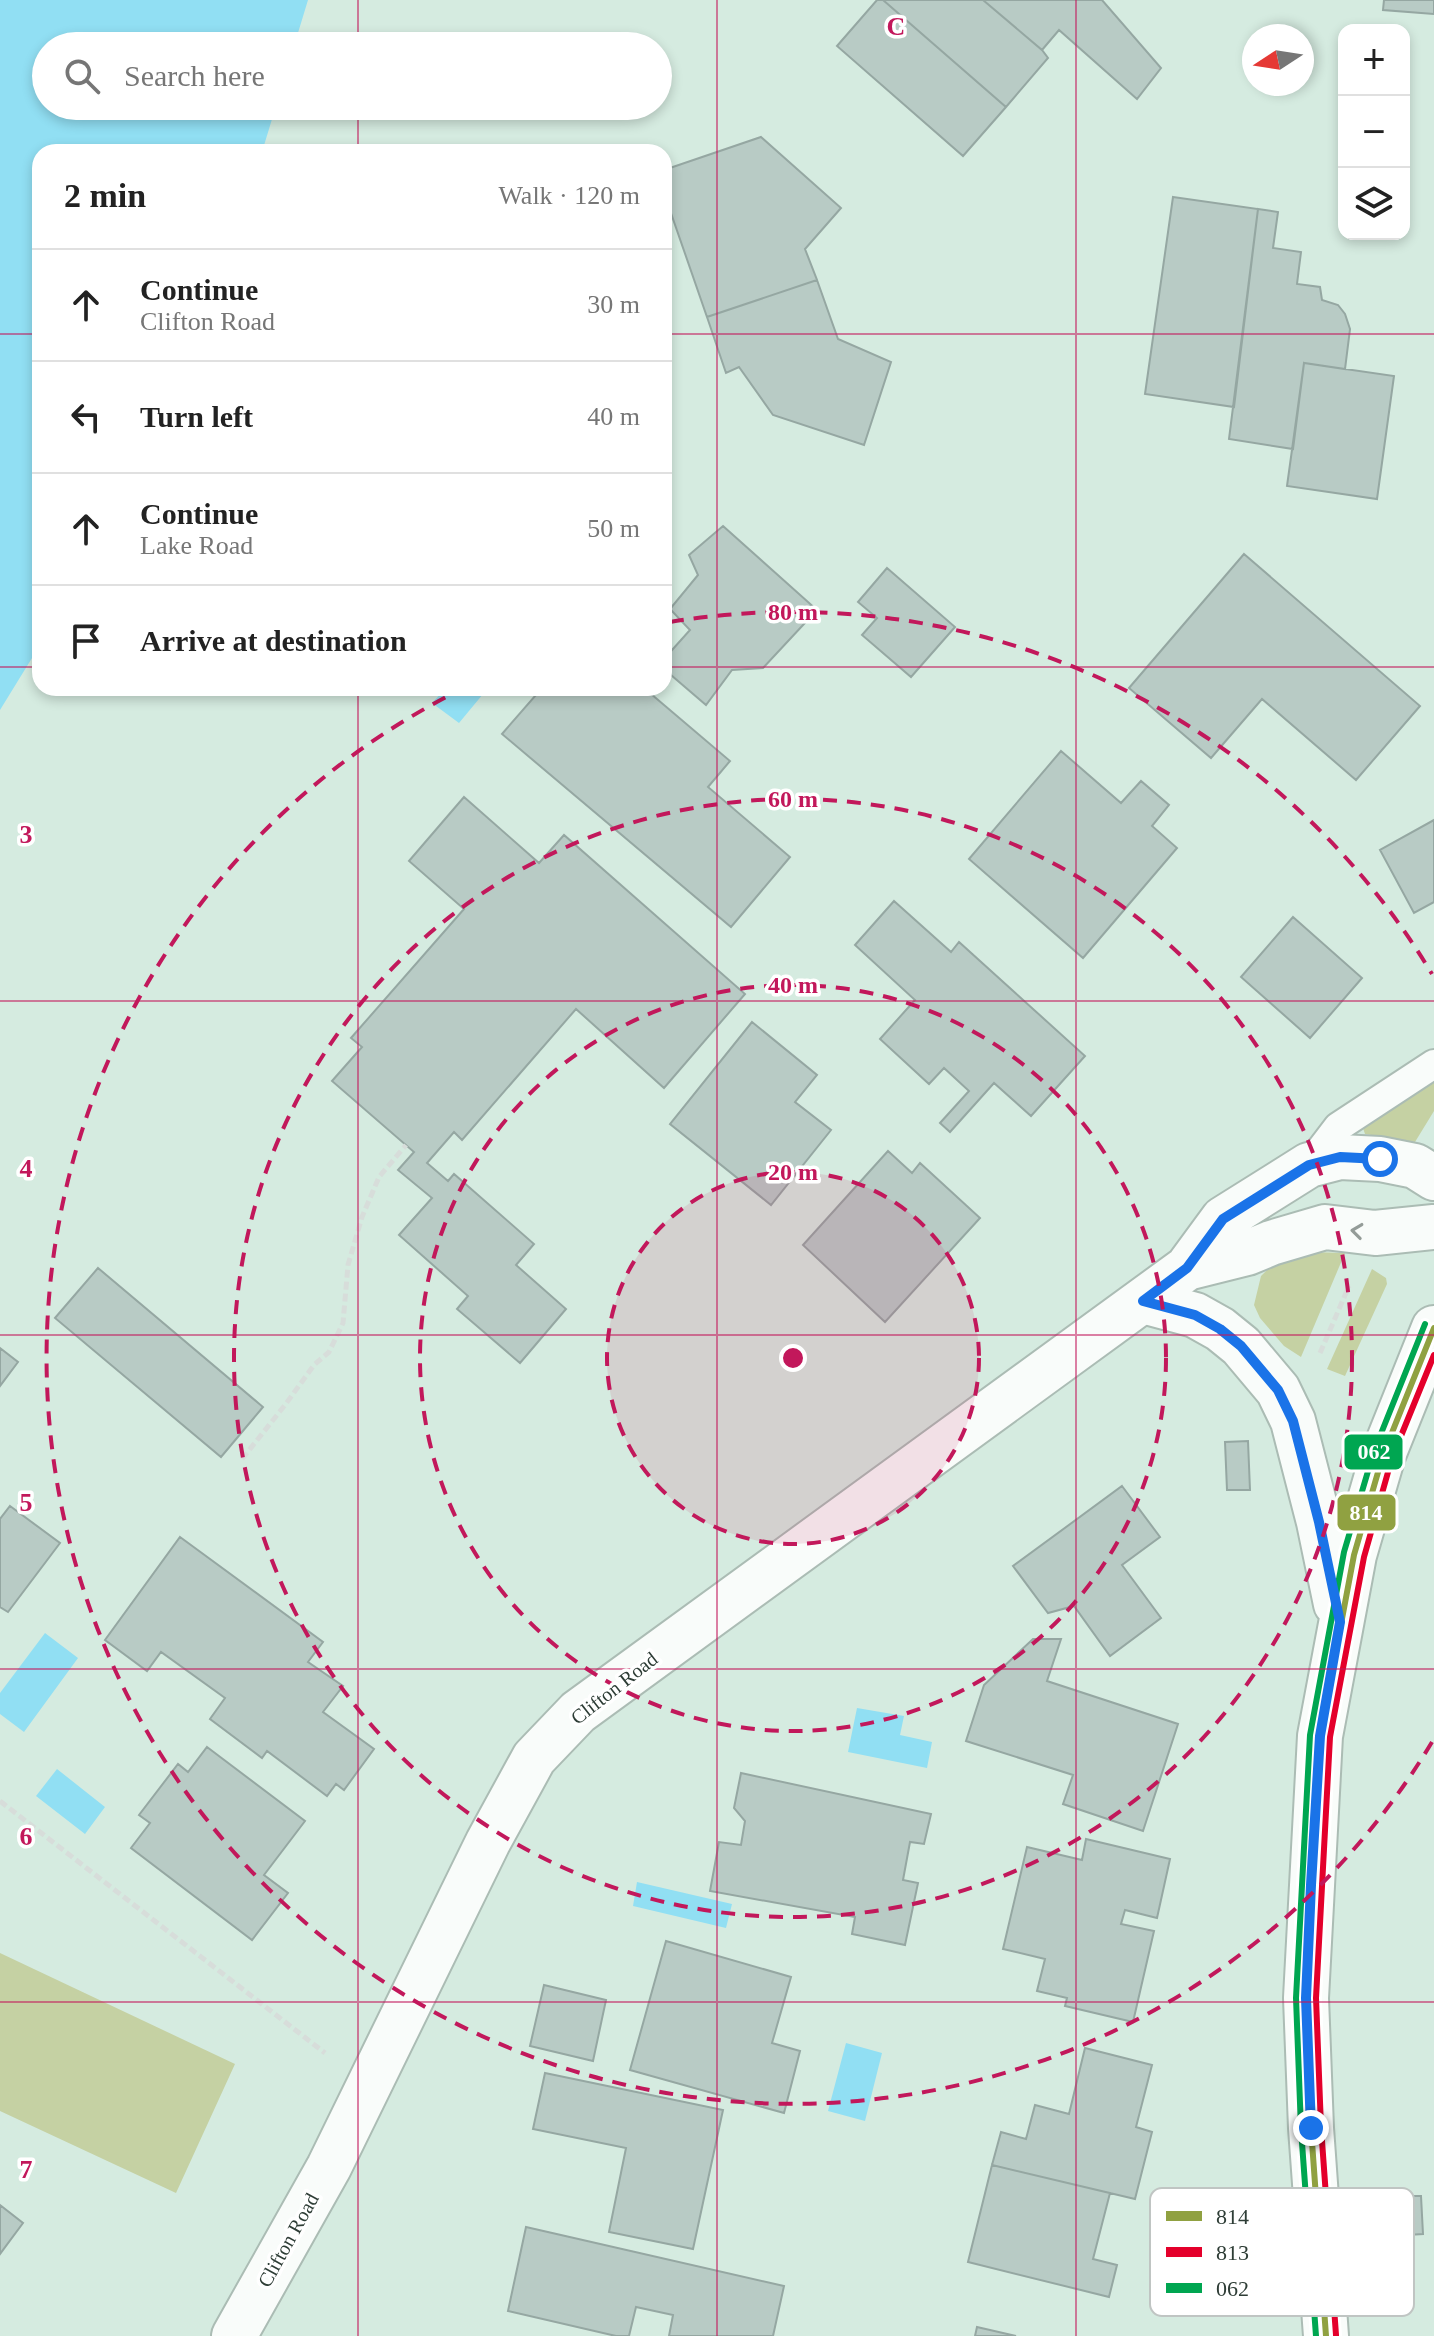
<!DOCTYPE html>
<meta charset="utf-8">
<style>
body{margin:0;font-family:Georgia,serif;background:#f2f2f2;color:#222}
.controls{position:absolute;right:24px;top:24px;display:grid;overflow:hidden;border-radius:16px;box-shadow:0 4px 12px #0003}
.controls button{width:72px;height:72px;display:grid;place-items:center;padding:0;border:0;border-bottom:2px solid #e0e0e0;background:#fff;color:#222;font:40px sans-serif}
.compass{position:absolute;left:1242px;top:24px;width:72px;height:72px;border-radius:50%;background:#fff;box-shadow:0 4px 12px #0003;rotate:258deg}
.stop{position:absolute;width:24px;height:24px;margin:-18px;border:6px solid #1a73e8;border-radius:50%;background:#fff}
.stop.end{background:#1a73e8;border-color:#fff;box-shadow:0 2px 8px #0008}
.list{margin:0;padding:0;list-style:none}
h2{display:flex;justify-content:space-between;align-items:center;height:104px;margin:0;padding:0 32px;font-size:34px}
h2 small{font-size:26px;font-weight:400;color:#767676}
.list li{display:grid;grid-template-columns:52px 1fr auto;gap:24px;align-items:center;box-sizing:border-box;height:112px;padding:0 32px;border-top:2px solid #e0e0e0}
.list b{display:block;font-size:30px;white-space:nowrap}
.list p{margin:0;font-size:26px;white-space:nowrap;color:#767676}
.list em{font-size:26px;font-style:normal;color:#767676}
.icon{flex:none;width:44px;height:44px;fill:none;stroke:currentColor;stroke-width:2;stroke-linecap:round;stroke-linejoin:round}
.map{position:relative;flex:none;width:1434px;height:2336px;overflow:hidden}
.search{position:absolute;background:#fff;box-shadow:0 4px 12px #0003;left:32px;top:32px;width:640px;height:88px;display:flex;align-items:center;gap:20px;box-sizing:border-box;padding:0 28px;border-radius:44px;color:#767676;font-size:30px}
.panel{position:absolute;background:#fff;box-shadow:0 4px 12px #0003;left:32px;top:144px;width:640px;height:552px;border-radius:24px}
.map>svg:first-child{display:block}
.green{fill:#c5d1a3}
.water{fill:#91dff3}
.building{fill:#b8cbc5;stroke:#95a7a2;stroke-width:2}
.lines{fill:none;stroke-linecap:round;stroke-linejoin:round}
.lane-casing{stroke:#abbcb4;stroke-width:32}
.street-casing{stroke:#abbcb4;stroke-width:48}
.primary-casing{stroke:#abbcb4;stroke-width:48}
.path{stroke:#d7ddda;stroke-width:5;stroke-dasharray:8 4;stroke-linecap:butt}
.lane{stroke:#f9fcfa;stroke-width:28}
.street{stroke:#f9fcfa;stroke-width:44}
.primary{stroke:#f9fcfa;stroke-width:44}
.bus-1-casing{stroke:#fff;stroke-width:12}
.bus-2-casing{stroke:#fff;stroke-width:12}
.bus-3-casing{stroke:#fff;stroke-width:12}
.bus-1{stroke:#90a141;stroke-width:6}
.bus-2{stroke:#e4002b;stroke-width:6}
.bus-3{stroke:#00a651;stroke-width:6}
.oneway{stroke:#949c98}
.route{stroke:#1a73e8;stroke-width:10}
.grid{fill:none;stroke:#c2185b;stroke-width:2;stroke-opacity:0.55}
.ring{fill:none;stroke:#c2185b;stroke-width:4;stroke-dasharray:14 10}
.labels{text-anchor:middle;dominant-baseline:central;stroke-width:7;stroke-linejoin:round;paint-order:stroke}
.street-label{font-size:20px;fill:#2e3d36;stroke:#fff}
.key{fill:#fff;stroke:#c0c5c3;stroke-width:2}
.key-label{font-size:22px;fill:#2e3d36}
.grid-label{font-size:26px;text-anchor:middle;font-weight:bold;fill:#c2185b;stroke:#fff;stroke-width:7;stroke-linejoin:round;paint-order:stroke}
.centre{fill:#c2185b;stroke:#fff;stroke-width:4}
.ring-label{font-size:24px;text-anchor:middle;font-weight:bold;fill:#c2185b;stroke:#fff;stroke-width:7;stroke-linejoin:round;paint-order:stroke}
.line-badge{stroke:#fff;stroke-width:3}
.badge-label{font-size:22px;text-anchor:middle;font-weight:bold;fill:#fff}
</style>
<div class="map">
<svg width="1434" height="2336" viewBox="0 0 1434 2336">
<rect width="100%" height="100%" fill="#d5ebe0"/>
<path class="green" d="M 1434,1078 L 1434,1111 L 1415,1142 L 1365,1134 L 1363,1128 Z
M 1309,1252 L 1345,1253 L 1301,1357 L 1284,1346 L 1260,1318 L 1254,1305 L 1261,1276 L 1272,1265 Z
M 1372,1269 L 1386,1278 L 1387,1284 L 1345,1376 L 1327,1369 Z
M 0,1953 L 235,2064 L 176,2193 L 0,2111 Z"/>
<path class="water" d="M 0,0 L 308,0 L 294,46 L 46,46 L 46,106 L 276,106 L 262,152 L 40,152 L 40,645 L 0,710 Z
M 446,688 L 488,688 L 459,723 L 432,703 Z
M 45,1633 L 78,1658 L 24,1732 L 0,1714 L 0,1693 Z
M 857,1708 L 904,1716 L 900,1735 L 932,1742 L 927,1768 L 848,1752 Z
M 57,1769 L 105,1807 L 85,1834 L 36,1796 Z
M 637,1882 L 732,1904 L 726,1928 L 633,1906 Z
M 846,2043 L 882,2053 L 865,2121 L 828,2111 Z"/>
<path class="building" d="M 877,0 L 883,0 L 1006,107 L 963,156 L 837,46 Z
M 883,0 L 983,0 L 1042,50 L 1048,58 L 1006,107 Z
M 983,0 L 1102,0 L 1161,68 L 1137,99 L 1059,30 L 1042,50 Z
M 1384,0 L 1434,0 L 1434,14 L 1383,10 Z
M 761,137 L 841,208 L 805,249 L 817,280 L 707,317 L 664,193 L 664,170 Z
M 1173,197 L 1258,209 L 1234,407 L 1145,394 Z
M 1258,209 L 1278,212 L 1273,248 L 1301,252 L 1297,284 L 1320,287 L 1322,300 L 1338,305 L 1345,314 L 1350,329 L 1345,369 L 1304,363 L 1293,449 L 1229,439 Z
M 817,280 L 838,339 L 891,362 L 864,445 L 773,415 L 739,367 L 726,373 L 707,317 Z
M 1304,363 L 1394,376 L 1377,499 L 1287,486 Z
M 723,526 L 817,610 L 763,668 L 732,670 L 706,705 L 664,669 L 664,659 L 690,630 L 670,609 L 698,575 L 689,555 Z
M 1244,554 L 1420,706 L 1356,780 L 1262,699 L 1211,758 L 1129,688 Z
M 887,568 L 955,627 L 911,677 L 862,635 L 877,618 L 858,602 Z
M 542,688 L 644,688 L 730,761 L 708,787 L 790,857 L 731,927 L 502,734 Z
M 1061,751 L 1121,803 L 1141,781 L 1169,805 L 1152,826 L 1177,848 L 1083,958 L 969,859 Z
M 464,797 L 539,863 L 564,835 L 745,994 L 664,1088 L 576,1009 L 462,1140 L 454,1132 L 427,1163 L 448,1181 L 454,1174 L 534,1244 L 516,1265 L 566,1309 L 520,1363 L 457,1309 L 468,1296 L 399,1235 L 432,1198 L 398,1170 L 414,1152 L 332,1081 L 362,1047 L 351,1038 L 464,909 L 409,861 Z
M 1434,820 L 1434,902 L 1414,913 L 1380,850 Z
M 894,901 L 951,952 L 959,942 L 1085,1056 L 1031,1116 L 994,1083 L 950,1132 L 940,1123 L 969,1091 L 944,1068 L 929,1084 L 880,1039 L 915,1000 L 855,945 Z
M 1293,917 L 1362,978 L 1310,1038 L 1241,977 Z
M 752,1022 L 817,1075 L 795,1102 L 831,1130 L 771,1205 L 670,1124 Z
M 888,1151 L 912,1173 L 920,1163 L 980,1218 L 885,1322 L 803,1245 Z
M 98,1268 L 263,1407 L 221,1457 L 55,1318 Z
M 0,1348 L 18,1362 L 0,1386 Z
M 1248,1441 L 1250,1490 L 1227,1490 L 1225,1442 Z
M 1122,1486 L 1160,1537 L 1122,1565 L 1161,1618 L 1110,1656 L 1074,1606 L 1048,1613 L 1013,1566 Z
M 10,1506 L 60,1543 L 8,1612 L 0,1607 L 0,1519 Z
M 180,1537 L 323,1642 L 308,1662 L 343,1686 L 323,1712 L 374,1749 L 344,1790 L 336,1784 L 327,1796 L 267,1751 L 262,1758 L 210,1719 L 225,1698 L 161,1652 L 147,1671 L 105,1640 Z
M 1033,1639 L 1061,1639 L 1047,1681 L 1178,1724 L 1143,1831 L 1063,1804 L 1073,1775 L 966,1741 L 984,1685 Z
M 207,1747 L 305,1821 L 264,1875 L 288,1893 L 252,1940 L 131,1848 L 150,1823 L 139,1815 L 178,1764 L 188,1772 Z
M 741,1773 L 931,1814 L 924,1844 L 910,1842 L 903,1880 L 918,1883 L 905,1945 L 852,1934 L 855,1917 L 710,1891 L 719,1842 L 741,1845 L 745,1821 L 734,1808 Z
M 1086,1839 L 1170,1859 L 1157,1918 L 1125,1910 L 1121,1924 L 1154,1931 L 1133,2022 L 1065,2006 L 1067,1998 L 1037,1991 L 1045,1959 L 1003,1949 L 1027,1847 L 1082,1860 Z
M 666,1941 L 791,1977 L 772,2043 L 800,2051 L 784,2113 L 630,2070 Z
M 544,1985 L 606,2000 L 593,2061 L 530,2046 Z
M 1085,2048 L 1152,2065 L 1136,2127 L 1152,2132 L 1135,2199 L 992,2165 L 1001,2132 L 1026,2139 L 1035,2105 L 1069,2114 Z
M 545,2073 L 723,2110 L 693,2249 L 609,2232 L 626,2148 L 533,2129 Z
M 992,2165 L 1110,2193 L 1093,2259 L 1117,2265 L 1109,2297 L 968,2262 Z
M 1405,2196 L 1421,2196 L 1423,2234 L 1407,2235 Z
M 0,2205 L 23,2223 L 0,2254 Z
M 526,2227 L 784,2286 L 773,2336 L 669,2336 L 673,2315 L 636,2307 L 629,2336 L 616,2336 L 508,2311 Z
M 977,2327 L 1016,2336 L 975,2336 Z"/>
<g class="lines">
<defs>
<path id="lane" d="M 1309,1165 L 1338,1127 L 1434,1064"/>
<path id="street" d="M 1187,1268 L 1247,1253 L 1271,1243 L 1325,1227 L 1375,1233 L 1434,1227
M 234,2336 L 329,2167 L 488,1842 L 534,1758 L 578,1712 L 1187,1268 L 1223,1219 L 1309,1165 L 1340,1157 L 1380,1159 L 1415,1166 L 1434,1178"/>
<path id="primary" d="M 1143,1301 L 1195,1315 L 1220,1329 L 1241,1346 L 1278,1390 L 1293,1421 L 1319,1522 L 1336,1604
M 1326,2336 L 1311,2128 L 1306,1998 L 1320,1736 L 1354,1555 L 1383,1455 L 1434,1328"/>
</defs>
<use href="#lane" class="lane-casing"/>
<use href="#street" class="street-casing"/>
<use href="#primary" class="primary-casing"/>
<path class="path" d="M 1320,1353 L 1349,1286
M 242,1459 L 285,1405 L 314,1365 L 329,1352 L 343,1323 L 348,1265 L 362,1217 L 379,1177 L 406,1145
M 0,1801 L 325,2053"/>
<use href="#lane" class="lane"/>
<use href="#street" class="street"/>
<use href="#primary" class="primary"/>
<defs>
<path id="bus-1" d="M 1326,2336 L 1311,2128 L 1306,1998 L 1320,1736 L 1354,1555 L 1383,1455 L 1434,1328"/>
<path id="bus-2" d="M 1336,2335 L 1321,2127 L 1316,1998 L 1330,1737 L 1364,1557 L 1392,1458 L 1434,1355"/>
<path id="bus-3" d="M 1316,2336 L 1301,2129 L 1296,1998 L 1310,1735 L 1344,1552 L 1374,1451 L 1425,1324"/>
</defs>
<use href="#bus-1" class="bus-1-casing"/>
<use href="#bus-2" class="bus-2-casing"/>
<use href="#bus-3" class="bus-3-casing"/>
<use href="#bus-1" class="bus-1"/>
<use href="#bus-2" class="bus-2"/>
<use href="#bus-3" class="bus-3"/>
</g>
<defs><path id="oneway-chevron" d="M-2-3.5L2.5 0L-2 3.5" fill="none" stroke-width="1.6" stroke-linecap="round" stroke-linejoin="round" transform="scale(2)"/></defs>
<use class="oneway" href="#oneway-chevron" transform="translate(1357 1231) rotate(-173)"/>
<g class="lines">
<path class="route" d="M 1311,2128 L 1306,1998 L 1311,1885 L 1320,1736 L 1340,1622 L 1319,1522 L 1293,1421 L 1278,1390 L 1241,1346 L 1220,1329 L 1195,1315 L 1143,1301 L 1187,1268 L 1223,1219 L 1309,1165 L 1340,1157 L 1380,1159"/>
</g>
<path class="grid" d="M 358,0 L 358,46M 717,0 L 717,2336M 1076,0 L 1076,2336M 358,106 L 358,152M 0,334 L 40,334M 664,334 L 1434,334M 0,667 L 40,667M 664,667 L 1434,667M 358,688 L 358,2336M 0,1001 L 1434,1001M 0,1335 L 1434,1335M 0,1669 L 1434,1669M 0,2002 L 1434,2002"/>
<circle cx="793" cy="1358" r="186" fill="#c2185b" fill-opacity=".12"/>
<g class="ring">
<circle cx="793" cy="1358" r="186"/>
<circle cx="793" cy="1358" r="373"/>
<circle cx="793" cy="1358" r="559"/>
<path d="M1432 1742A746 746 0 1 1 460 690M670 622A746 746 0 0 1 1432 974"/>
</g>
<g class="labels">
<g class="street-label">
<text transform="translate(614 1688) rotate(-38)">Clifton Road</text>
<text transform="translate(288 2240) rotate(-61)">Clifton Road</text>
</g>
</g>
<rect x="1150" y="2188" width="264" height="128" rx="12" class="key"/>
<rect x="1166" y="2211" width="36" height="10" fill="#90a141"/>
<rect x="1166" y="2247" width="36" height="10" fill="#e4002b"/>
<rect x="1166" y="2283" width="36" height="10" fill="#00a651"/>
<g class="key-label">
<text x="1216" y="2224">814</text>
<text x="1216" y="2260">813</text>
<text x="1216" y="2296">062</text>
</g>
<g class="grid-label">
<text x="896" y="35">C</text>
<text x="26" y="843">3</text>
<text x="26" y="1177">4</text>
<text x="26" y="1511">5</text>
<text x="26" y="1845">6</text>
<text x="26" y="2178">7</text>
</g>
<circle cx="793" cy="1358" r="12" class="centre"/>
<g class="ring-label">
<text x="793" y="620">80 m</text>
<text x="793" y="807">60 m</text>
<text x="793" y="993">40 m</text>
<text x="793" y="1180">20 m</text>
</g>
<g class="line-badge">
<rect x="1343" y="1433" width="61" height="38" rx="8" fill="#00a651"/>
<rect x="1336" y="1493" width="61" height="39" rx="8" fill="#90a141"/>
</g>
<g class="badge-label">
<text x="1374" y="1459">062</text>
<text x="1366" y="1520">814</text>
</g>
</svg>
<div class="controls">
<button>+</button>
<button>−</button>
<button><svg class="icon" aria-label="layers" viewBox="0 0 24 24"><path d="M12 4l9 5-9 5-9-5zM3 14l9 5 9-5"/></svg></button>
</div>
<svg class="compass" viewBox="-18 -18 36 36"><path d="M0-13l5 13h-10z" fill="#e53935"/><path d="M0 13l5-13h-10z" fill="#767676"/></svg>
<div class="stop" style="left:1380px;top:1159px"></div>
<div class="stop end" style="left:1311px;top:2128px"></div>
<div class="search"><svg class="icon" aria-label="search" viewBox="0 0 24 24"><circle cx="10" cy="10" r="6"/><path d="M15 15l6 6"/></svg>Search here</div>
<section class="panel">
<h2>2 min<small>Walk · 120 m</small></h2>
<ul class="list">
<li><svg class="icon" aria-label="ahead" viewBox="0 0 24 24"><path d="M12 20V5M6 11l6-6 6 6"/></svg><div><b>Continue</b><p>Clifton Road</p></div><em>30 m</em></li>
<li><svg class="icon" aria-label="left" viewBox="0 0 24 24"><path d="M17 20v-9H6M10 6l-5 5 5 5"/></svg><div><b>Turn left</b></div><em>40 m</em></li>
<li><svg class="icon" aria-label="ahead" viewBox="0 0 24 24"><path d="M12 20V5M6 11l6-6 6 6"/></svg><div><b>Continue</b><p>Lake Road</p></div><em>50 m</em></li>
<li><svg class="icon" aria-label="arrive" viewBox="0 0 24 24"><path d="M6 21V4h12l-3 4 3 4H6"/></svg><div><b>Arrive at destination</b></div></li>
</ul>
</section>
</div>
